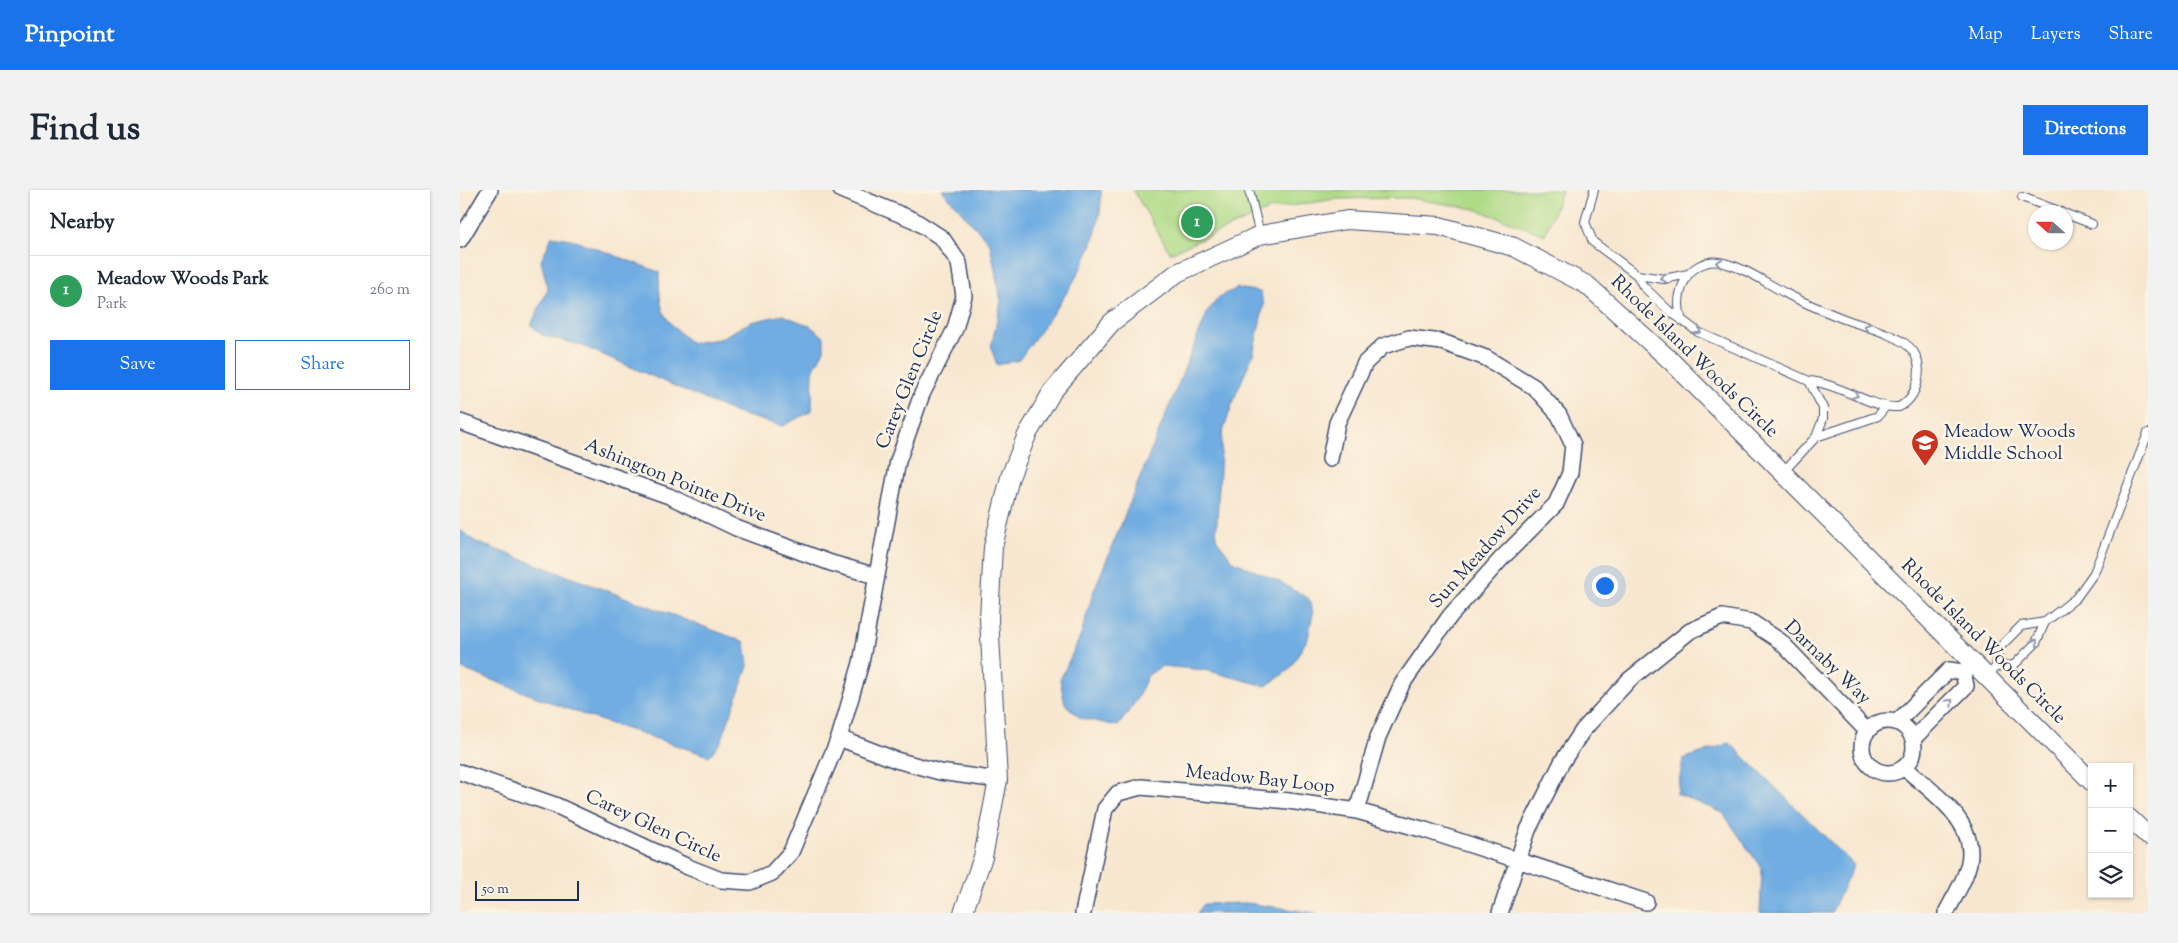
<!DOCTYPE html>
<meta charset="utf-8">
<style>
body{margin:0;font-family:"Sorts Mill Goudy",serif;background:#f2f2f3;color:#1f2937}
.controls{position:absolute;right:15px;bottom:15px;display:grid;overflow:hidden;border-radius:0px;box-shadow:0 1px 4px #0004}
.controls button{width:45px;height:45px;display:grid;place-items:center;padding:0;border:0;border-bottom:1px solid #e0e1e3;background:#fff;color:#1f2937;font:25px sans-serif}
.compass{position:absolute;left:1568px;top:15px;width:45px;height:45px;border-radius:50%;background:#fff;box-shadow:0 1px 4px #0004;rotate:291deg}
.scale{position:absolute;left:15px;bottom:12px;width:104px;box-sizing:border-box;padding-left:5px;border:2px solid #1b2f5e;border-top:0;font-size:14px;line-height:18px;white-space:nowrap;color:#1b2f5e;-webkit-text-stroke:4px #fcf5e5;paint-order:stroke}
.you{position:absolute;left:1144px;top:395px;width:18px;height:18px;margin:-12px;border:4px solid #fff;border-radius:50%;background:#1a73e8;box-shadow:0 0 0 8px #1a73e833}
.badge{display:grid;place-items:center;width:32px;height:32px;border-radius:50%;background:#1a73e8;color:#fff;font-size:16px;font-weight:700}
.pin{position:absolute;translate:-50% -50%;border:2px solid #fff;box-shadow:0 1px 5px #0006}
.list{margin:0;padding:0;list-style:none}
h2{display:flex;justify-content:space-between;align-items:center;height:65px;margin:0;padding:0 20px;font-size:21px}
h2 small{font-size:16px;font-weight:400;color:#747a83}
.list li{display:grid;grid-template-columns:32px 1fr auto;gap:15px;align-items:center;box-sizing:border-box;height:70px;padding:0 20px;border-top:1px solid #e0e1e3}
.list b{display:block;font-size:19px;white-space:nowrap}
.list p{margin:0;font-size:16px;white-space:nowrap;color:#747a83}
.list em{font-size:16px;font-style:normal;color:#747a83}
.actions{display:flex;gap:10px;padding:15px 20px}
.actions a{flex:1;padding:11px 0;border:1px solid #1a73e8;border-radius:0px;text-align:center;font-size:18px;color:#1a73e8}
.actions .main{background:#1a73e8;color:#fff}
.icon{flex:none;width:28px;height:28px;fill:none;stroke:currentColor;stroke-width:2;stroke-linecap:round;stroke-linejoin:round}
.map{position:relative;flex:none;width:1688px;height:723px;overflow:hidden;border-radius:0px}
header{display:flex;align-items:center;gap:30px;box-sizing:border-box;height:70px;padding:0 25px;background:#1a73e8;color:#fff}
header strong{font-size:24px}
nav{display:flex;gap:28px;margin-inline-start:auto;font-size:18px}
.intro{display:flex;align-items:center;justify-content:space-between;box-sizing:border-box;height:120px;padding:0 30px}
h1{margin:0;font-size:35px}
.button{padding:12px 22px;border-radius:0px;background:#1a73e8;color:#fff;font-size:18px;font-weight:700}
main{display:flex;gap:30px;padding:0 30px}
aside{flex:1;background:#fff;border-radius:0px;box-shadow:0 1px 4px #0004}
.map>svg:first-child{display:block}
.green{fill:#afda86;stroke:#658472}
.water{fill:#71ade2;stroke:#466ea0}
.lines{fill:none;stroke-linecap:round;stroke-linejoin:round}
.service-casing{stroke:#3c4b6f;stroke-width:10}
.minor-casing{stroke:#3c4b6f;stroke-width:18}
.tertiary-casing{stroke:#3c4b6f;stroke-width:20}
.service{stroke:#fff;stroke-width:8}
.minor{stroke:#fff;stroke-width:15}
.tertiary{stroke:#fff;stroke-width:18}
.oneway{stroke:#8d97ae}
.labels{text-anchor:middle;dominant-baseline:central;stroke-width:5;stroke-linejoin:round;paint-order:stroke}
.street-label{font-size:19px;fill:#1b2f5e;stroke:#fcf5e5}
.poi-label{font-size:19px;fill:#1b2f5e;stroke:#fcf5e5;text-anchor:start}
</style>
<header>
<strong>Pinpoint</strong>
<nav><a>Map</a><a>Layers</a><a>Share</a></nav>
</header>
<div class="intro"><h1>Find us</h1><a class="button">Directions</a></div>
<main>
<aside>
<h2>Nearby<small></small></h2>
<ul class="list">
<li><span class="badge" style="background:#2e9e5b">1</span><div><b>Meadow Woods Park</b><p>Park</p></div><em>260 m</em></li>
</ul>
<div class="actions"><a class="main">Save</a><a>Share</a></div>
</aside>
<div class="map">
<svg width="1688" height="723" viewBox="0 0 1688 723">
<rect width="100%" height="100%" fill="#fcf5e5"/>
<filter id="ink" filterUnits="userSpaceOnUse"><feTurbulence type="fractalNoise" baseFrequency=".02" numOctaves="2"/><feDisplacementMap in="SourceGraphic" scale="10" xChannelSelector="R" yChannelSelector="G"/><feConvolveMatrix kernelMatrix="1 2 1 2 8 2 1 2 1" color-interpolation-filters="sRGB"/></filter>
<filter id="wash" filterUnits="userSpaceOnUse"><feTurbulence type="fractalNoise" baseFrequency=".0096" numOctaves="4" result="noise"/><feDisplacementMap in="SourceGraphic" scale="20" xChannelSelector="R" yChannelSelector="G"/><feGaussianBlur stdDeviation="1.12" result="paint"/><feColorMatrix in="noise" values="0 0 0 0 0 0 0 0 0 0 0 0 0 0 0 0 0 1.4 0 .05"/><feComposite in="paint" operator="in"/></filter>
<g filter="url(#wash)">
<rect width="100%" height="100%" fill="#f8e7d0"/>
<path class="green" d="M 673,0 L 1102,0 L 1085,45 L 1015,19 L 950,8 L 876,9 L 811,19 L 710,63 Z"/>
<path class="water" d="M 482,0 L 641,0 C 644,64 594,120 559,170 L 537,175 L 531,158 L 541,111 L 530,54 Z
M 92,46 L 111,49 L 199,82 C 200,124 200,125 231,153 L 259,149 L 291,132 L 323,125 L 350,136 L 364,147 L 364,160 L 353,181 L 352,221 L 322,236 L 276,223 L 123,156 L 82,145 L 71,135 L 88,99 L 81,71 Z
M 778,98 L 800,102 L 804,114 L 793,164 L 774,209 L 762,245 L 756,349 L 773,371 L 820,392 L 849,409 L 853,423 L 848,448 L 829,480 L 806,496 L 745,480 L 702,476 L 688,485 L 676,511 L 658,536 L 620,528 L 605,514 L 600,490 L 621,445 L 633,403 L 748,121 L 759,107 Z
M 0,340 L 16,352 L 285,452 L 288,476 L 261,552 L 249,566 L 124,525 L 0,478 Z
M 1270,553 L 1394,675 L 1371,723 L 1300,723 L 1302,679 L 1263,623 L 1217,604 L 1223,569 Z
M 786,713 L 857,723 L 737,723 L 744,714 Z"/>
</g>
<g filter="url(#ink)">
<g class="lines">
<defs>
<path id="service" d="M 789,0 L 800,45
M 1134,0 L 1125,32 L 1133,52 L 1177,85 L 1204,89 L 1228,84
M 1562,7 L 1601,22
M 1606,24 L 1632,34
M 1177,85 L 1183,96 L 1207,119 L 1238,142 L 1349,191 L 1363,218 L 1363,229 L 1356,247 L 1323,282
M 1222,131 C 1217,117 1218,104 1225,90 C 1230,79 1246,69 1259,72 C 1282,76 1305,92 1325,103 C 1344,113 1364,121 1384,129 C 1403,136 1441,145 1453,161 C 1465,179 1457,208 1439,217 C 1413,219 1378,193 1349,191
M 1356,247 L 1418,226 L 1426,216
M 1585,432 L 1616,408 L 1634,383 L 1688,243
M 1527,487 L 1536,477 L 1539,458 L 1561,436 L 1585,432 L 1576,453 L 1554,475 L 1536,477"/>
<path id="minor" d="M 0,50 L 30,0
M 0,232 L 209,306 L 276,338 L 371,373 L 416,386
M 870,269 L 877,233 L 905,173 L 923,156 L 949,148 L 982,152 L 1026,168 L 1074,197 L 1099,225 L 1113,255 L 1110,283 L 1096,314 L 1041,369 L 990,426 L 942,494 L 918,547 L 897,621
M1402 557a26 26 0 1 1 52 0a26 26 0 1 1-52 0Z
M 1437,532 L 1489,480 L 1503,482
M 379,548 L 436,570 L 480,582 L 538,590
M 1453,549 L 1506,496 L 1503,482
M 1444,577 C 1468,599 1510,626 1510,663 C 1510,683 1495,705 1486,723
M 0,582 L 95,615 L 228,677 L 261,690 L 290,692 L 312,683 L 331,662 L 379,548 L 401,473 L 438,271 L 462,204 L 495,139 L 504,106 L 499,73 L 482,48 L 454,30 L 381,0
M 623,723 L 645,619 L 658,603 L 681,597 L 829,611 L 897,621 L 965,640 L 1186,712
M 1040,723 L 1068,640 L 1102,572 L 1123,540 L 1169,490 L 1230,441 L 1262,427 L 1291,432 L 1320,451 L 1407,541"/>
<path id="tertiary" d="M 1669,628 L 1688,646
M 503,723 L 523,667 L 538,590 L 529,428 L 533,357 L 550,287 L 567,245 L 592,202 L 652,132 L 717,83 L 800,45 L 887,30 L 979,36 L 1054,57 L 1127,95 L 1211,171 L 1632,592"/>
</defs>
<use href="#service" class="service-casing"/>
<use href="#minor" class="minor-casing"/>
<use href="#tertiary" class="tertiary-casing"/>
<use href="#service" class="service"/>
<use href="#minor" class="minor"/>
<use href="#tertiary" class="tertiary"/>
</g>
<defs><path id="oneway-chevron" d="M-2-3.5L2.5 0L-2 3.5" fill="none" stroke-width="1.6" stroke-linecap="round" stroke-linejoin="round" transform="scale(1.25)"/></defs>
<g class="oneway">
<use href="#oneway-chevron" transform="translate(1259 73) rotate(-171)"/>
<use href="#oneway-chevron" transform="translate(1203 88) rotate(175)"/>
<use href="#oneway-chevron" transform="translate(1407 137) rotate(-159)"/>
<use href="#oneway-chevron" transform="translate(1238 141) rotate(31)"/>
<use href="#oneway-chevron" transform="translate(1395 205) rotate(20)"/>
<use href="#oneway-chevron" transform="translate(1575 452) rotate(-55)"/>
<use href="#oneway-chevron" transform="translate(1490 512) rotate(-45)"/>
</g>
</g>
<defs>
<symbol id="school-pin" viewBox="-11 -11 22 30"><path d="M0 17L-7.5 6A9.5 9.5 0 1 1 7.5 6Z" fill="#c8321e" stroke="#fcf5e5"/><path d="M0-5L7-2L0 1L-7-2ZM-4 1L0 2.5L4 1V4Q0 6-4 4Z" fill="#fff"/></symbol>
</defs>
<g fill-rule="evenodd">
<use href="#school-pin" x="1449" y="237" width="32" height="43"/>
</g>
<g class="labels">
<g class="street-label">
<text transform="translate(1234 167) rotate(44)">Rhode Island Woods Circle</text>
<text transform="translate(450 190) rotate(-68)">Carey Glen Circle</text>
<text transform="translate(215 291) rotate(22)">Ashington Pointe Drive</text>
<text transform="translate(1026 358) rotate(-48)">Sun Meadow Drive</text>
<text transform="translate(1523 452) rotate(45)">Rhode Island Woods Circle</text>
<text transform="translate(1367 473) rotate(44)">Darnaby Way</text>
<text transform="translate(800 590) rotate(6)">Meadow Bay Loop</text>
<text transform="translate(193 637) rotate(25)">Carey Glen Circle</text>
</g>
<g class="poi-label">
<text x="1484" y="242">Meadow Woods<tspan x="1484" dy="22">Middle School</tspan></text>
</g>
</g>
</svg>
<div class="controls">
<button>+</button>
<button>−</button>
<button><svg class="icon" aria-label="layers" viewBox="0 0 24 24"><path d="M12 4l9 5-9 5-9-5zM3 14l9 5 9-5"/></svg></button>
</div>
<svg class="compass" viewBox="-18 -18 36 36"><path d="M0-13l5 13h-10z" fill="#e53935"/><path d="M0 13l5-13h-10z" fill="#747a83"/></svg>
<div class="scale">50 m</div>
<div class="you"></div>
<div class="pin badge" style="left:737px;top:32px;background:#2e9e5b">1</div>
</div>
</main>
